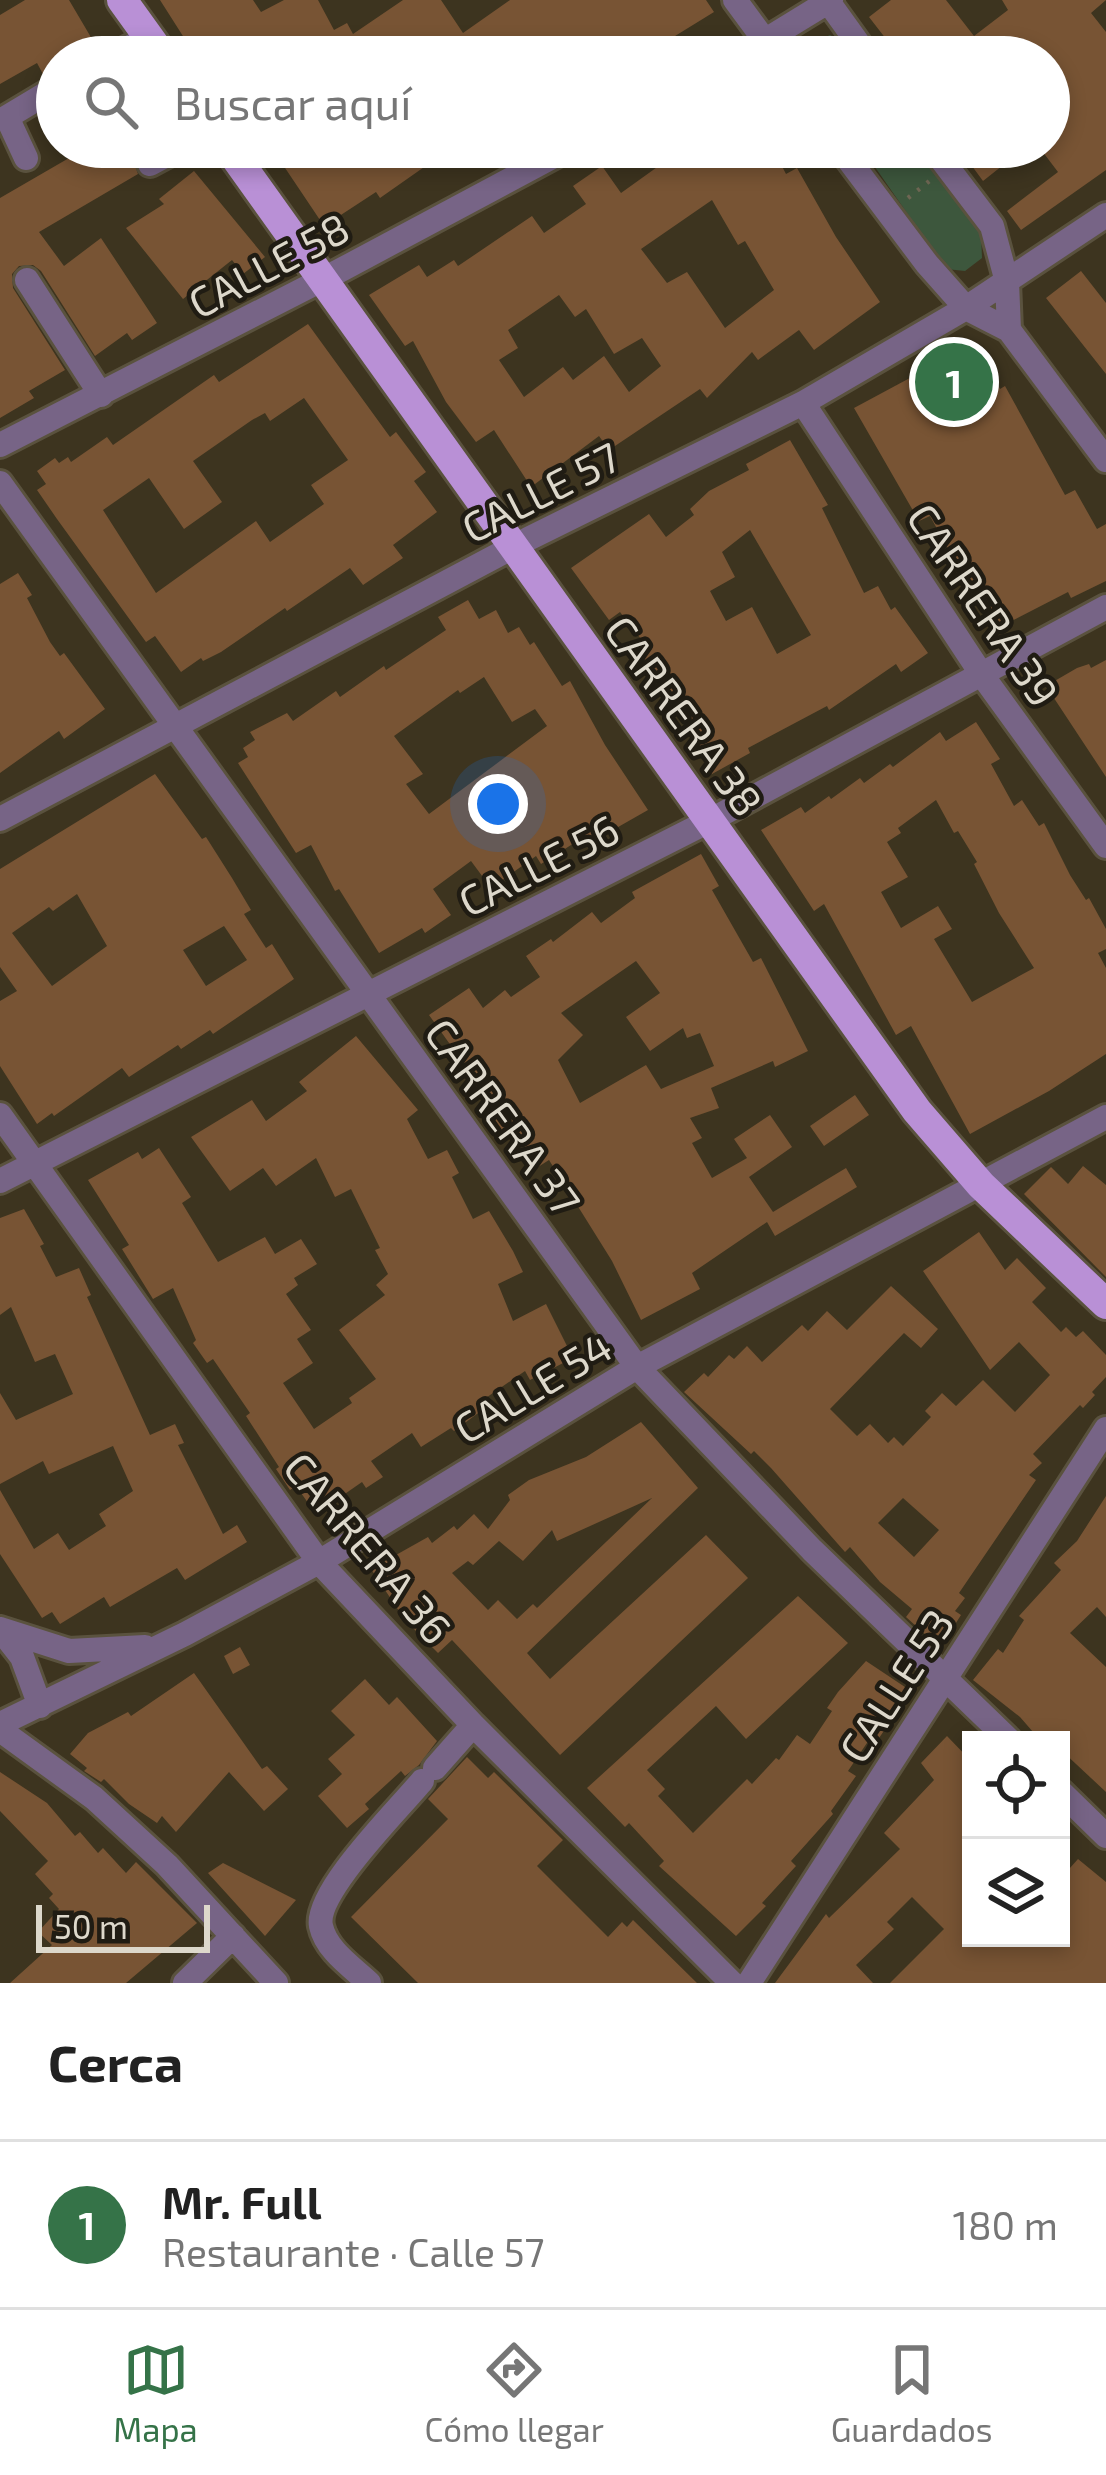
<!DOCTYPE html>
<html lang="es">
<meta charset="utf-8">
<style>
body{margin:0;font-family:"Exo 2",sans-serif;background:#f6f6f6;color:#222}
.controls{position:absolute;right:36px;bottom:36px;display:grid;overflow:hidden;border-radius:0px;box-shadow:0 6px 18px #0003}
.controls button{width:108px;height:108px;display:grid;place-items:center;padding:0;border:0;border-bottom:3px solid #e0e0e0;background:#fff;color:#222;font:60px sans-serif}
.scale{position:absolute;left:36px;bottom:30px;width:174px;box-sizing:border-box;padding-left:12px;border:6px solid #ddd8cb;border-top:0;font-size:33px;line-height:42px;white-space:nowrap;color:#ddd8cb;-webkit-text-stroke:9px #201c13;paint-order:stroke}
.you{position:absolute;left:498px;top:804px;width:42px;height:42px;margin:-30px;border:9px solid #fff;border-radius:50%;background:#1a73e8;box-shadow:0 0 0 18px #1a73e833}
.badge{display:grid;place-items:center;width:78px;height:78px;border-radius:50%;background:#357348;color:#fff;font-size:39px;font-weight:700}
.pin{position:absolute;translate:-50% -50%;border:6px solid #fff;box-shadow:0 3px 12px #0006}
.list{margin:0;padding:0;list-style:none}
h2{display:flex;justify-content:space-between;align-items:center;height:156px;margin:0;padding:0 48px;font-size:51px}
h2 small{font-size:39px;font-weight:400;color:#767676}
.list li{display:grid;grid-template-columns:78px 1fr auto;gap:36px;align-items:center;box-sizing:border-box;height:168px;padding:0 48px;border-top:3px solid #e0e0e0}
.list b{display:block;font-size:45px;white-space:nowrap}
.list p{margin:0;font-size:39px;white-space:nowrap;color:#767676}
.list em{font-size:39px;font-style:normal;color:#767676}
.icon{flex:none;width:66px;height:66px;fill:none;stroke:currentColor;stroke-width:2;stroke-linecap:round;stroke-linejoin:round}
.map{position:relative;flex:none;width:1106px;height:1983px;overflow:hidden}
.search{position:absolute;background:#fff;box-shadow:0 6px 18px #0003;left:36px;right:36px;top:36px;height:132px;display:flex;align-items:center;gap:30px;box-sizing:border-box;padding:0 42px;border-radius:66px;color:#767676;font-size:45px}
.sheet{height:324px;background:#fff}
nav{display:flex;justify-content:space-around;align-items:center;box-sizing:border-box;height:168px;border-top:3px solid #e0e0e0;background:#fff;font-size:33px;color:#767676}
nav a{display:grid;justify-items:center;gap:6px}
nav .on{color:#357348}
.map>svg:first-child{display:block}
.green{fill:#3d573d}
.building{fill:#785434;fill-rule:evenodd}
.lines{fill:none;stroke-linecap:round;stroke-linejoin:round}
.minor-casing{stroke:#5a523e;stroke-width:30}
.major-casing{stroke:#5a523e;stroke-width:36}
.path{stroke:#6e6653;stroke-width:4.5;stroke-dasharray:3 9;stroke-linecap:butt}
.minor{stroke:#776486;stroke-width:24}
.major{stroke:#b990d6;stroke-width:30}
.labels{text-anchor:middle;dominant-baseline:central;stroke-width:9;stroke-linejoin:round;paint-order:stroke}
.street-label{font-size:42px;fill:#ddd8cb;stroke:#201c13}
</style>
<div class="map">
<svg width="1106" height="1983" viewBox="0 0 1106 1983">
<rect width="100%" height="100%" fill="#3d341f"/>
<path class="green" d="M 830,35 L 844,43 L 854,57 L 805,57 L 810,44 Z
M 861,147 L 919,147 L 981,233 L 982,258 L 965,271 L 946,269 Z"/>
<path class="building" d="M 25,0 L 69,0 L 92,39 L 57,57 L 57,71 L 44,76 L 37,63 L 0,84 L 0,15 Z
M 160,0 L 253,0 L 261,12 L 284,0 L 318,0 L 334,30 L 347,23 L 353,34 L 403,0 L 441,0 L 463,33 L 510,0 L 706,0 L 714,12 L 641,57 L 219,57 L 212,44 L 195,55 Z
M 891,0 L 946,0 L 974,36 L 1008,10 L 1002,0 L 1106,0 L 1091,13 L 1106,32 L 1106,170 L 1021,230 L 1007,211 L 1058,172 L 1039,147 L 1049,147 L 1049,57 L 900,57 L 869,17 Z
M 88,147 L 140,147 L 134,162 L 138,174 L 39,232 L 64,266 L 101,238 L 157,323 L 132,340 L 127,333 L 95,356 L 41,271 L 33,265 L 19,266 L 12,274 L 13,288 L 65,370 L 29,391 L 34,398 L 0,418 L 0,198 Z
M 271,147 L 429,147 L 437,158 L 380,198 L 376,192 L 324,226 Z
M 657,147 L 772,147 L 786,174 L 797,168 L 836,237 L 880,302 L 814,350 L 799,330 L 758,360 L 752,352 L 707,398 L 700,389 L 609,450 L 599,436 L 531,487 L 494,430 L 476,442 L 446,402 L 413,341 L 405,346 L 369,295 L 419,265 L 427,277 L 454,260 L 458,266 L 532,216 L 544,233 L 586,204 L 573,186 L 602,166 L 621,193 L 667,160 ZM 712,200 L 738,245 L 745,241 L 774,290 L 725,328 L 687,272 L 667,283 L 641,249 ZM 559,295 L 575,317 L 586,309 L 614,354 L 642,338 L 661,366 L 629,392 L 604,356 L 573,380 L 563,367 L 524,397 L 499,360 L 518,348 L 508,330 Z
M 958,147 L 1026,147 L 983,181 Z
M 194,171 L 265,257 L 243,274 L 232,260 L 183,299 L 126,228 L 164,204 L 159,199 Z
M 1081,271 L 1106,303 L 1106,374 L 1046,298 Z
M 308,324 L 390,437 L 396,432 L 426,472 L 414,481 L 437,512 L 393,545 L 403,558 L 363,585 L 350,568 L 287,611 L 285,608 L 221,652 L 203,661 L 201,658 L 181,672 L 155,636 L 146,642 L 57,519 L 37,490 L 46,484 L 37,471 L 55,458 L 59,463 L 68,457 L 71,462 L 107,437 L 113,445 L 214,375 L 219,382 ZM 304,398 L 348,460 L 311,485 L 324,504 L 270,542 L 256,521 L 156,593 L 103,510 L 149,478 L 184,529 L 222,502 L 193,461 L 252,420 L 265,413 L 270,421 Z
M 975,343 L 1000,389 L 1005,386 L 1065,495 L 1075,490 L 1097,529 L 1106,524 L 1106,581 L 1071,598 L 1068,592 L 998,628 L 975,586 L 970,589 L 930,516 L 919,521 L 854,408 Z
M 790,440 L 828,505 L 822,508 L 864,593 L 878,586 L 891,610 L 895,607 L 928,653 L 901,672 L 896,664 L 829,710 L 827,706 L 748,748 L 750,753 L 712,774 L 668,685 L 661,689 L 641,652 L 648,648 L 620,612 L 609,620 L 571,568 L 649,514 L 666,537 L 694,515 L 690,509 L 709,491 L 749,470 L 746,464 ZM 750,530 L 811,635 L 777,654 L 752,607 L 726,621 L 710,591 L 735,577 L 722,552 Z
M 18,573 L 32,595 L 27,598 L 50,642 L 60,656 L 64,653 L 105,709 L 64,739 L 59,731 L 0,773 L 0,584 Z
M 468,600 L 479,619 L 496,610 L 508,633 L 519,627 L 530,645 L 534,642 L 562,686 L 570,681 L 605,745 L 648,810 L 583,847 L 579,840 L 541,864 L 536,856 L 491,888 L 471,861 L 433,889 L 451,915 L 425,933 L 422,928 L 379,953 L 339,889 L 335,891 L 311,845 L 296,853 L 238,763 L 248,757 L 243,748 L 255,740 L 250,732 L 287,713 L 293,721 L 336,691 L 340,697 L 384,666 L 386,670 L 446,630 L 438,617 ZM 484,677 L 512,722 L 535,709 L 547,726 L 429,814 L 406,784 L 423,774 L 394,736 L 458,690 L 460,693 Z
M 1106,660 L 1106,777 L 1046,686 L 1077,668 L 1089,664 L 1091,668 Z
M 976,722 L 1000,759 L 991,764 L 1014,806 L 1022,800 L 1039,826 L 1044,823 L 1070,875 L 1086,900 L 1089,898 L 1106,929 L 1106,949 L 1098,953 L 1106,968 L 1106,1054 L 1049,1091 L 970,1134 L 911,1026 L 896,1035 L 824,904 L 814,911 L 761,830 L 801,807 L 805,813 L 829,796 L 831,799 L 860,778 L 864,783 L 890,764 L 893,767 L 940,732 L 946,741 ZM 936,800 L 954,833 L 958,831 L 977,862 L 974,864 L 999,913 L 1034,968 L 972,1002 L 934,939 L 952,929 L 938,906 L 901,928 L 881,892 L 908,877 L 887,842 L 901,833 L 898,828 Z
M 155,774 L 202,839 L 206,837 L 232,878 L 251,910 L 244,914 L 266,948 L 272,944 L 294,979 L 213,1034 L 210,1030 L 181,1049 L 178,1045 L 129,1077 L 122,1068 L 54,1116 L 52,1113 L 37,1124 L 0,1066 L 0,1001 L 17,991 L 0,967 L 0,869 ZM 77,894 L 107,946 L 52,986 L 12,933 L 49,907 L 53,911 ZM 224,926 L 247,960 L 206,986 L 183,950 Z
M 701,854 L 719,886 L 712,890 L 753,962 L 761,958 L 808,1051 L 775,1067 L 773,1061 L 711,1088 L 719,1108 L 690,1118 L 702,1138 L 692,1143 L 712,1178 L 747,1158 L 734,1139 L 770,1115 L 792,1147 L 749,1177 L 773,1212 L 846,1168 L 857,1187 L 775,1236 L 767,1222 L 692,1273 L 700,1289 L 641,1320 L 612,1261 L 549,1160 L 538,1167 L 512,1127 L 502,1132 L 491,1112 L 497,1110 L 429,1015 L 469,988 L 483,1008 L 505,990 L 511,997 L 540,977 L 526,956 L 551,939 L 553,942 L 592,912 L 601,923 L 635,898 L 632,892 ZM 636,961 L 660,993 L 626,1017 L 650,1051 L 683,1028 L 687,1038 L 700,1033 L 714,1066 L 661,1089 L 646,1065 L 580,1103 L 558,1060 L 583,1035 L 561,1013 Z
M 356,1036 L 418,1110 L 407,1119 L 428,1159 L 447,1150 L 459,1173 L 452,1177 L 473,1219 L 489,1211 L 513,1251 L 523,1272 L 498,1284 L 513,1321 L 546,1304 L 573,1358 L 530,1380 L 525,1371 L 480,1402 L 485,1408 L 454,1431 L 451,1428 L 421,1447 L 412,1433 L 371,1461 L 383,1477 L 366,1488 L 362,1482 L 316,1514 L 296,1486 L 290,1490 L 276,1469 L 279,1467 L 246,1416 L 250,1413 L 213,1359 L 207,1363 L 193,1343 L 196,1340 L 173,1288 L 153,1299 L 122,1249 L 129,1245 L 88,1180 L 138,1152 L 142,1159 L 159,1148 L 191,1197 L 182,1203 L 218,1262 L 265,1237 L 275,1254 L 301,1239 L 317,1264 L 294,1278 L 298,1285 L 286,1294 L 311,1330 L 297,1339 L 313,1363 L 283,1383 L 314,1429 L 352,1403 L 349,1398 L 376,1379 L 339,1330 L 385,1295 L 376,1285 L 388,1274 L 375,1250 L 380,1248 L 351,1189 L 335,1197 L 316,1158 L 276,1186 L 263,1168 L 230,1191 L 191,1137 L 252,1100 L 266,1121 L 307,1091 L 299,1082 Z
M 855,1095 L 869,1115 L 824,1146 L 810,1126 Z
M 1083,1166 L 1106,1185 L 1106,1277 L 1024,1194 L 1051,1167 L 1068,1184 Z
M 24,1209 L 44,1244 L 40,1246 L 56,1277 L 79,1268 L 91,1295 L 87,1297 L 150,1435 L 175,1424 L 184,1443 L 178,1445 L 223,1534 L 237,1525 L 247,1542 L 185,1580 L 177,1568 L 110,1607 L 104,1597 L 60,1624 L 52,1612 L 42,1618 L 0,1554 L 0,1490 L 34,1549 L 58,1533 L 69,1550 L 106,1526 L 99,1514 L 133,1491 L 113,1446 L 49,1474 L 43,1461 L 0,1484 L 0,1393 L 16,1420 L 73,1394 L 55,1354 L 35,1362 L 11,1307 L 0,1315 L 0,1218 Z
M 979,1232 L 1005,1270 L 1017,1258 L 1046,1288 L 1032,1302 L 1061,1332 L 1066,1327 L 1076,1337 L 1083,1331 L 1106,1355 L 1106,1377 L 1092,1392 L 1095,1395 L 1083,1408 L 1080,1405 L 1033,1454 L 1042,1463 L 1029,1475 L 1036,1480 L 959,1593 L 965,1598 L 955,1611 L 961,1615 L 940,1648 L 906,1617 L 912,1609 L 880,1582 L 850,1547 L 845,1552 L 771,1468 L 754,1451 L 751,1454 L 684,1392 L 704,1373 L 708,1377 L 729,1355 L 734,1359 L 747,1346 L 762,1362 L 802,1325 L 808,1331 L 827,1311 L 847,1330 L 891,1286 L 938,1329 L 921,1348 L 904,1333 L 830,1409 L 857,1436 L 870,1424 L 888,1443 L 894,1437 L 903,1446 L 931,1417 L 925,1411 L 942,1393 L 956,1406 L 983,1380 L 1015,1412 L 1050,1375 L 1019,1342 L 990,1370 L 923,1271 ZM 903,1498 L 939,1530 L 914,1557 L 878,1523 Z
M 641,1422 L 698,1488 L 527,1653 L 550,1679 L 706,1535 L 748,1578 L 560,1755 L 452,1640 L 438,1653 L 405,1620 L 371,1569 L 428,1537 L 432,1543 L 454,1526 L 457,1530 L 474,1514 L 488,1529 L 510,1500 L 508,1495 L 529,1480 L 586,1457 ZM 652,1498 L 537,1608 L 533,1604 L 517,1619 L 498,1600 L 488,1610 L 452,1573 L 468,1561 L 473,1565 L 499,1541 L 523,1561 L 552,1530 L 557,1541 Z
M 1106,1496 L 1106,1617 L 1097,1607 L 1070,1633 L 1106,1667 L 1106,1792 L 1061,1750 L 1061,1740 L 1040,1740 L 1020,1717 L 973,1680 L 998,1649 L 1003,1653 L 1024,1620 L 1019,1616 L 1061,1570 L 1054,1563 L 1077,1541 Z
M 798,1596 L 848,1643 L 746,1739 L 716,1706 L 647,1770 L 665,1789 L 658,1796 L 693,1833 L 747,1779 L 752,1784 L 776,1758 L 779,1760 L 797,1735 L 810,1744 L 832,1711 L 827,1708 L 838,1692 L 866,1661 L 911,1691 L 877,1741 L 871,1737 L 848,1771 L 856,1776 L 831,1811 L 833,1814 L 791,1861 L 796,1866 L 762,1903 L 766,1906 L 736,1936 L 659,1866 L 664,1861 L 629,1823 L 625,1827 L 587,1788 Z
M 240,1647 L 250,1665 L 233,1674 L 224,1656 Z
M 194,1673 L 262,1769 L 267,1766 L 288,1789 L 264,1811 L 229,1772 L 176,1832 L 162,1816 L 157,1823 L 129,1804 L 104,1779 L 101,1782 L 84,1771 L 87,1768 L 70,1754 L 88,1733 L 128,1712 L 131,1716 Z
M 365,1679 L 389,1705 L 397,1697 L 437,1741 L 419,1765 L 405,1776 L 401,1771 L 365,1804 L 369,1809 L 347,1828 L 318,1796 L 342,1774 L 328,1759 L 355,1735 L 331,1711 Z
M 947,1736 L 971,1761 L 971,1938 L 1025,1938 L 1034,1947 L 1042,1938 L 1061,1938 L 1061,1878 L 1078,1859 L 1106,1882 L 1106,1983 L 890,1983 L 944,1929 L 912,1897 L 887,1922 L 894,1929 L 856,1965 L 873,1983 L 775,1983 L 826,1914 L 829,1918 L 900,1849 L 884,1833 L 934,1780 L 921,1763 Z
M 467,1757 L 488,1778 L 494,1772 L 563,1840 L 537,1866 L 608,1937 L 622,1922 L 627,1927 L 633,1920 L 697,1983 L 418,1983 L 351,1917 L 448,1819 L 428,1799 Z
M 0,1772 L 47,1803 L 75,1836 L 80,1832 L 98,1853 L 103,1848 L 126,1873 L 136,1862 L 197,1923 L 126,1983 L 10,1983 L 52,1945 L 38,1932 L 59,1909 L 49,1898 L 53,1894 L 35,1874 L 48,1861 L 0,1811 Z
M 223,1863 L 296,1900 L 265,1936 L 208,1873 Z"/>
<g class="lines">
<defs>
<path id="minor" d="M 735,0 L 777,57
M 827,0 L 868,57
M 111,57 L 149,37
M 738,57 L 831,0
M 839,147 L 927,264 L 966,308 L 1009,330 L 1106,460
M 932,147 L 992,226 L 1007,282 L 1009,330
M 26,158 L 7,117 L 57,87
M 150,164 L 182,147
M 27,280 L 101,395
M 803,403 L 982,675 L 1106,846
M 0,445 L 339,271 L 571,147
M 0,483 L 637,1367 L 812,1550 L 1009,1740
M 0,819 L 528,539 L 803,403 L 966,308 L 1106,215
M 0,1115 L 319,1562 L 473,1725 L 732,1983
M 0,1181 L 709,821 L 1106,607
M 0,1629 L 69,1651 L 145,1647
M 0,1629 L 22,1657 L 40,1706
M 0,1724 L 185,1634 L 319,1562 L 637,1367 L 1106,1117
M 0,1730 L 94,1798 L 167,1865 L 276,1983
M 435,1768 L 473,1725
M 1061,1792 L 1106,1836
M 185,1983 L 233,1936
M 369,1983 C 352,1967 326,1950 321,1926 C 314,1893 399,1809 422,1781
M 749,1983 L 1106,1429"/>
<path id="major" d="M 122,0 L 163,57
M 228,147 L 917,1111 L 981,1185 L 1106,1304"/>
</defs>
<use href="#minor" class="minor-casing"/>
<use href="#major" class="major-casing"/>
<path class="path" d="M 908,198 L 932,179"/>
<use href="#minor" class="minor"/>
<use href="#major" class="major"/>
</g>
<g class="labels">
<g class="street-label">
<text transform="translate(268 264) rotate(-28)">CALLE 58</text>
<text transform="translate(540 491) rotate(-27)">CALLE 57</text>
<text transform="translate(984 604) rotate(56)">CARRERA 39</text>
<text transform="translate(685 715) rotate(54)">CARRERA 38</text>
<text transform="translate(538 864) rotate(-27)">CALLE 56</text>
<text transform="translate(504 1116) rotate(54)">CARRERA 37</text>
<text transform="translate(532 1386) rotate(-31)">CALLE 54</text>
<text transform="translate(369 1547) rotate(50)">CARRERA 36</text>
<text transform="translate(895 1685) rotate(-57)">CALLE 53</text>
</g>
</g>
</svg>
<div class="controls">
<button><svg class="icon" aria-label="locate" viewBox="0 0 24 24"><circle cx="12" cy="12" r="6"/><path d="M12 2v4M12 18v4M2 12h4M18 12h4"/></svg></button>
<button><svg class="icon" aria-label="layers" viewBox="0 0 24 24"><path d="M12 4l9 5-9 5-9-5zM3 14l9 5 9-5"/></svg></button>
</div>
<div class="scale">50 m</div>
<div class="you"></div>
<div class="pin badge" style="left:954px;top:382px">1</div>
<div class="search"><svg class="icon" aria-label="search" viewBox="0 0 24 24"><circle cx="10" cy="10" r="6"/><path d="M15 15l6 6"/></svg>Buscar aquí</div>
</div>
<section class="sheet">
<h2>Cerca<small></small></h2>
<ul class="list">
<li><span class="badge">1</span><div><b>Mr. Full</b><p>Restaurante · Calle 57</p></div><em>180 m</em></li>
</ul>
</section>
<nav>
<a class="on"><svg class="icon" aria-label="map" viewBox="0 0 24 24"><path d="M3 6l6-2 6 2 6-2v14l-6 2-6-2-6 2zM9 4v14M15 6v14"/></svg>Mapa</a>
<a><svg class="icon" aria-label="directions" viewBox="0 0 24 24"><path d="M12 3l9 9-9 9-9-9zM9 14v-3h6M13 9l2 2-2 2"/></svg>Cómo llegar</a>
<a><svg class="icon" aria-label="saved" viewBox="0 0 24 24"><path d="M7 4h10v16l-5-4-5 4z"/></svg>Guardados</a>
</nav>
